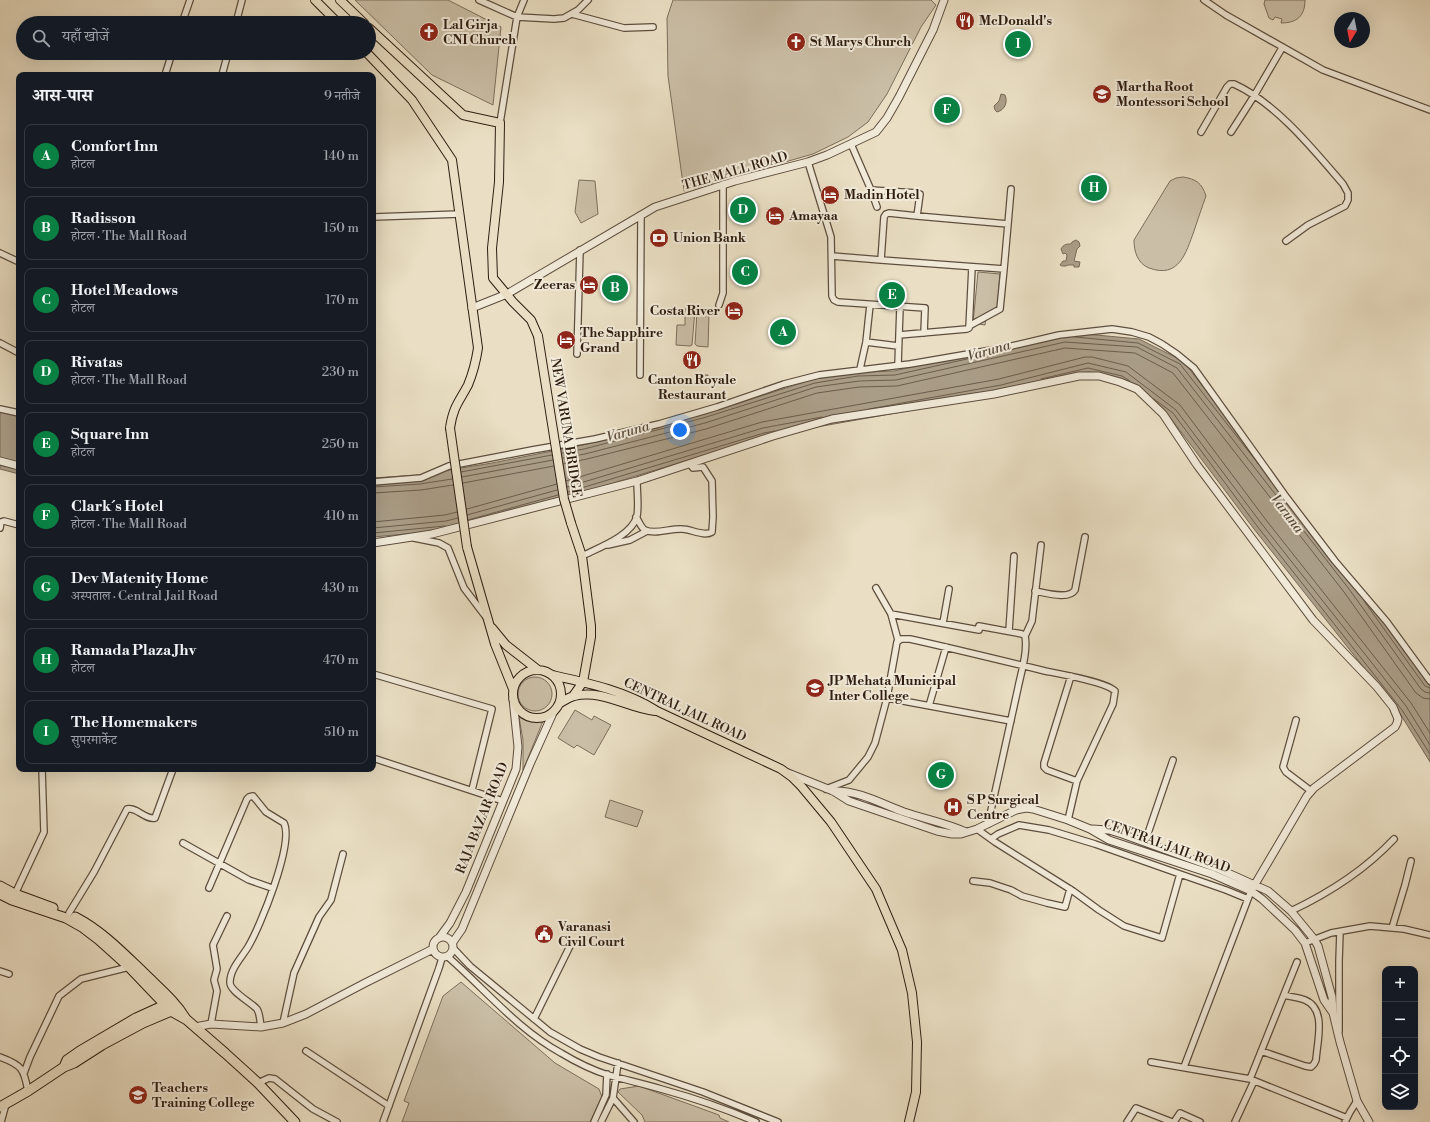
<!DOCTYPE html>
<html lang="hi">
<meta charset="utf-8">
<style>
body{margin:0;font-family:"Libre Bodoni","Noto Serif Devanagari",serif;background:#20242c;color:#f1f3f6}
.controls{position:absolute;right:12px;bottom:12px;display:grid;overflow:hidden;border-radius:8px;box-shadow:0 4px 16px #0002}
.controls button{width:36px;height:36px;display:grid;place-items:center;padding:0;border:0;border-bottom:1px solid #363941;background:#171b24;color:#f1f3f6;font:20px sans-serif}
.compass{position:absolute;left:1334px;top:12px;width:36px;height:36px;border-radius:50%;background:#171b24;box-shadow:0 4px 16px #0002;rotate:190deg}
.you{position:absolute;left:680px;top:430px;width:14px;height:14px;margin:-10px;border:3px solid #fff;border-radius:50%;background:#1a73e8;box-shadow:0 0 0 6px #1a73e833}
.badge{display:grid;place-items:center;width:26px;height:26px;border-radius:50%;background:#0b8043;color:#fff;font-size:13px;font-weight:700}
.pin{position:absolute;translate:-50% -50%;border:2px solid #fff;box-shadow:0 1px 4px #0006}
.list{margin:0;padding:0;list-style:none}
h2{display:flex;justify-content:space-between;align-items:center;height:52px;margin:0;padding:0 16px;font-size:17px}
h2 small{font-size:13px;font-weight:400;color:#9ea1a6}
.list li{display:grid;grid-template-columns:26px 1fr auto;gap:12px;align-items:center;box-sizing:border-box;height:64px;margin:0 8px 8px;padding:0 8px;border:1px solid #363941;border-radius:8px}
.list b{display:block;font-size:15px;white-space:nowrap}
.list p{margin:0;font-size:13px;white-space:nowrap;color:#9ea1a6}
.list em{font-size:13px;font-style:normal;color:#9ea1a6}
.icon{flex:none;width:22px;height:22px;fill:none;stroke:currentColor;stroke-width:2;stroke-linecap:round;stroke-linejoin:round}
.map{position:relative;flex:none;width:1430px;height:1122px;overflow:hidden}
.search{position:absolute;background:#171b24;box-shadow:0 4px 16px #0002;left:16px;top:16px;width:360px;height:44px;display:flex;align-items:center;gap:10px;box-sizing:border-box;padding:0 14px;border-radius:22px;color:#9ea1a6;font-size:15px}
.panel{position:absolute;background:#171b24;box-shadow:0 4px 16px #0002;left:16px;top:72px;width:360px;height:700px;border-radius:8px}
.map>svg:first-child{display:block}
.green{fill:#cabea6;stroke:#7c6e5c}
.water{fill:#aa9d87;stroke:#786a58}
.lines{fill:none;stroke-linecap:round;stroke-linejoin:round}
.shore{stroke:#6c5d4c;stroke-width:1}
.minor-casing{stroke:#5d4e3e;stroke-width:8}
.tertiary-casing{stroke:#5d4e3e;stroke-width:9}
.primary-casing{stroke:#2e1d11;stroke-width:10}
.trunk-casing{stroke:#2e1d11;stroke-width:11}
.minor{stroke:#f1ead9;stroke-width:5.5}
.tertiary{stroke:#f1ead9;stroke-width:7}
.primary{stroke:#eadfc4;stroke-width:8}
.trunk{stroke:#eadfc4;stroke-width:9}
.primary-bridge-casing{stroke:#2e1d11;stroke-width:10;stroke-linecap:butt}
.primary-bridge{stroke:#eadfc4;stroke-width:8}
.labels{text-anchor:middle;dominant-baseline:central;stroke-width:4;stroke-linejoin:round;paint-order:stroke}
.poi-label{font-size:13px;font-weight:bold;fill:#2e1d11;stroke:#f1ead9;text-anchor:start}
.street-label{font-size:13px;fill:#2e1d11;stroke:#f1ead9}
.water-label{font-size:14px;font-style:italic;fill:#594a3a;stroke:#f1ead9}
</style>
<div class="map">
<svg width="1430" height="1122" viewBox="0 0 1430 1122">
<rect width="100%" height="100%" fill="#eadfc4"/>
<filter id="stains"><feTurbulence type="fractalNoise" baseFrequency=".005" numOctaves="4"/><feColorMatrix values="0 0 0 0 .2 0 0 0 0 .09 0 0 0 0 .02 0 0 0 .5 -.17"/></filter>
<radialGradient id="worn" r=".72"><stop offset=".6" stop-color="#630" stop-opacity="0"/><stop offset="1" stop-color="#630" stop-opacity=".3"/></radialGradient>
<path class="green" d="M 355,0 L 448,0 L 501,27 L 493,105 L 432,75 Z
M 673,0 L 931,0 L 936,5 L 921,27 L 887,94 L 868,122 L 848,137 L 813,154 L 684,191 L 668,76 L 667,18 Z
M 1265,0 L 1305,0 C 1305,16 1297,23 1281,23 L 1282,19 L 1275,17 L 1273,20 L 1269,18 L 1264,4 Z
M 1183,177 C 1196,179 1202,183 1206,196 C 1202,207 1198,219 1194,231 C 1186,253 1179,279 1149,268 C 1137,263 1134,251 1134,240 L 1170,181 L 1176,178 Z
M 579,180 L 595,181 L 598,214 L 581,223 L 575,212 Z
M 978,272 L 1000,274 L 997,311 L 986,318 L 985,325 L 973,323 Z
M 685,309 L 695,310 L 692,345 L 690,346 L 676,345 L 677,325 L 685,325 Z
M 700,310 L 715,310 L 714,316 L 709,314 L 708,347 L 697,346 L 695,344 L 697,312 L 700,312 Z
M518 694a17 17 0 1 1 34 0a17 17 0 1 1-34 0Z
M 575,710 L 592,720 L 594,716 L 611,725 L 594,755 L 577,745 L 574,748 L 558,738 Z
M 519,717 C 527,722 533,723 543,721 L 523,770 L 523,740 Z
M 610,800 L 643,811 L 637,827 L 605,817 Z
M 461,982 L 555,1063 L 599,1089 L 602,1097 L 590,1122 L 402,1122 L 409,1103 L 404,1101 L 443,996 Z
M 639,1086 L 719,1115 L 720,1118 L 729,1122 L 645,1122 L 642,1115 L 618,1092 L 620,1089 Z"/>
<path class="water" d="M 1001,94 L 1005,95 C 1008,102 1005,110 997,112 L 995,110 L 994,106 L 999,101 Z
M 1076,240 L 1079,242 L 1080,246 L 1077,249 L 1074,261 L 1080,262 L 1079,267 L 1074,267 L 1074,265 L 1068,265 L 1066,266 L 1062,266 L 1060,265 L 1063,261 L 1066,261 L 1067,255 L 1065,253 L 1063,254 L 1061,249 C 1064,244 1066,244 1071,244 L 1072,242 Z
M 1064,332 L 1139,339 L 1183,361 L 1356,583 L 1430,686 L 1430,762 L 1399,712 L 1254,529 L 1169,416 L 1121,380 L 1089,372 L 1003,394 L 766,436 L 600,487 L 448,530 L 373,537 L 373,478 L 419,475 L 492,463 L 583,445 L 702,415 L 814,379 L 858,372 L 894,371 Z
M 696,375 L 708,375 L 707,382 L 695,382 Z
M 0,409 L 19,415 L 19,474 L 0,469 Z"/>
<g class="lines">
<path class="shore" d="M 1075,337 L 1138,343 L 1180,364 L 1260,466
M 1041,379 L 1088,368 L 1122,376 L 1130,381
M 1154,399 L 1173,413 L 1257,526 L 1402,710 L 1430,754
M 869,409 L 1001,385 L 1088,363 L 1126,372 L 1176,410 L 1261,523 L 1406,706 L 1430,745
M 562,453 L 584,449 L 703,418 L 815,383 L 858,376 L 895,375 L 976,357
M 563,458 L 585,454 L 705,423 L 816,387 L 859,381 L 896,380 L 1065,342 L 1137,347 L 1177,368 L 1349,589 L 1421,689 L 1425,692 L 1430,693
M 563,464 L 587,459 L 706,429 L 817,393 L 859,387 L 897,386 L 1065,348 L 1135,353 L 1173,373 L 1344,592 L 1416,693 L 1423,698 L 1430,699
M 461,472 L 552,455
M 462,477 L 553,460
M 566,481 L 762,422 L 999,379 L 1085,357 L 1092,357 L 1128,366 L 1180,405 L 1266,520 L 1411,703 L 1430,733
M 463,483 L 554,466
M 373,487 L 420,484 L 452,479
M 567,487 L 763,428 L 822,417
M 568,492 L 764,433 L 775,431
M 373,493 L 421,490 L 453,485
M 467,509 L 557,484
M 467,515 L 557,490
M 468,520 L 558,495
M 373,522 L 445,515 L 457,512
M 373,528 L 446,521 L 458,518
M 373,533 L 445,526
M 1364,601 L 1425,686 L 1430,688"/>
<defs>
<path id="minor" d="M 479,0 L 517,17 L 554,19 L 564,18 L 578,10 L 588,0
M 1204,0 L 1226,15 L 1323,70 L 1430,110
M 572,14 L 624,28 L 653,27
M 182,23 L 190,0
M 236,23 L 242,0
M 165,75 L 172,53
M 222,75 L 228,53
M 500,123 L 517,17 L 524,0
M 1201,132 L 1227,87 L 1230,84 L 1234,84 C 1276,103 1313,149 1343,184 L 1348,193 L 1348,200 L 1345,206 L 1308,225 L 1286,241
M 1231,132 L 1254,96 L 1282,48
M 851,144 L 871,190 L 917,193 L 920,194 L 917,216 L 1008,224 L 1011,189
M 808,162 L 831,237 L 832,296 L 834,300 L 838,302 L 925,308 L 924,333
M 871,190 L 877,207
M 917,216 L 889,213 L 886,214 L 884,217 L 881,260 L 1004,269 L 1008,224
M 373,217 L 460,214
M 0,253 L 19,262
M 832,256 L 881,260
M 719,305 L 723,293 L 723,184
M 969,326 L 1000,309 L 1004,269
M 899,335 L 900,307
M 866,342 L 898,346
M 0,343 L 19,353
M 577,354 L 580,250
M 898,365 L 899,335 L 967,329 L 969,328 L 972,267
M 860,369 L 866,342 L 870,305
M 640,375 L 641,215
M 0,409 L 19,413
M 373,482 L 421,478 L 449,466 L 532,450 L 595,439 L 659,424 L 717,407 L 784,384 L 819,375 L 910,364 L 1003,348 L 1059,335 L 1112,329 L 1132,332 L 1149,337 L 1162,344 L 1177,354 L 1194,368 L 1287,498 L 1335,561 L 1387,622 L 1430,681
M 636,517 C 639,521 641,528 645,530 C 655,535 671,528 682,529 C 691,529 704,537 712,532 L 713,517 L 712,481 L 703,467 L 693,468 L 690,464
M 0,528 L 1,522 L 4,521 L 19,525
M 414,538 L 439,543 L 448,548 L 464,588 L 486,617
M 608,545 L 630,540 L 647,531
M 582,556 C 598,548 632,536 637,516 C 639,506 637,492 637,481
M 876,588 L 891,614 L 898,640
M 1035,591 C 1046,593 1069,600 1075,590 L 1085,537
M 891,614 L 979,630
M 943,623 L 949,589
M 979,626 L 1022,634 L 1025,636 C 1028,651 1021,673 1018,688 C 1008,733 998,778 988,824
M 1009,631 L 1014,556
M 1025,636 L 1032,621 L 1041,545
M 373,674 L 492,709 L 472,790
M 1071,676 L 1044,763 L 1044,767 L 1047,770 L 1077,781
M 887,698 L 1011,721
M 929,706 L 946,647
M 1296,720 L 1283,767 L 1286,772 L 1311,791
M 373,758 L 503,801
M 826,789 L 849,780 L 868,757 L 875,743 L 887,698 L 897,642 L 901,639 L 910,639 C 955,649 1000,660 1045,671 C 1060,674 1106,682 1115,691 L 1113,704 L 1077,781 L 1068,820
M 977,829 L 995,842 L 1073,891 L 1099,910 L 1124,926 L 1162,938 L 1180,874 L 1226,890 L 1248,899
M 991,839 L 998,834 L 1019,825 L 1049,830 L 1095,844 L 1180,874
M 1145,842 L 1173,760
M 183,843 L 249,880 L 272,888
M 973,881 L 990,883 L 1011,890 L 1022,896 L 1047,903 L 1065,907 L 1070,889
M 209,888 L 247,799 L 249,797 L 253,796 L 266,812 L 284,823 C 294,844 260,927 248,947 C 242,957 230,969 230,982 C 229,991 251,1002 257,1009 C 260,1014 260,1021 261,1027
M 15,894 L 44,832 L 42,769
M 1291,911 C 1329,893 1365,870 1394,839
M 69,913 L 94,872 L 127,809 C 137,807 145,820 155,818 L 173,769
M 1392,928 L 1405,885 L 1411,861
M 1305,943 L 1331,933 L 1370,926 L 1404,929 L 1430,935
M 454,949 L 470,966 L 550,1032 L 580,1049 L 599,1057 L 703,1092 L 778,1122
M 448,957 C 486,990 517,1029 561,1053 C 576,1062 592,1070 608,1075 C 626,1080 644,1084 661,1089 C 694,1098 726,1109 756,1122
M 0,971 L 9,974
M 534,1019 L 571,944
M 283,1023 L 294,973 L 319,917 L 331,900 L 343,854
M 211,1024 L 217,991 L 214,980 L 217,969 L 213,945 L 227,916
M 1339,1031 L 1339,961 L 1340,932
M 306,1051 L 389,1106
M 1261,1051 L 1305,1066 L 1311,1067 L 1314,1064 L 1316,1060 C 1317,1042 1327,1009 1305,1000 C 1298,997 1290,997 1284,995
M 0,1057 C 22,1065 24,1069 28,1091
M 1151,1062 L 1250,1079 L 1347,1118
M 1184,1067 L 1251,891
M 24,1073 L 30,1057 L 59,996 L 81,979 L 129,967
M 1250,1079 L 1297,962
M 258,1083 L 269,1078 L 275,1079 L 313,1109 L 337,1122
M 613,1098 L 634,1122
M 1,1122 L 6,1104
M 383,1122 L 439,968 L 442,958
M 594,1122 L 606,1095 L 607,1074
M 601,1122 L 613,1098 L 618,1063
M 1127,1122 L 1136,1108 L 1172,1122
M 1174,1122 L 1180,1113 L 1200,1122
M 1235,1122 L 1254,1081
M 1345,1122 L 1350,1112 L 1357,1101"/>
<path id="tertiary" d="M 472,308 L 507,294 L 655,207 L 735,181 L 808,162 L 827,155 L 876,132 L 887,118 L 899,97 L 933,30 L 944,0
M 0,461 L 19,466
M 373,543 L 432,534 L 637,481 L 773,436 L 832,419 L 994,394 L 1079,376 L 1099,376 L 1120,382 L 1137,389 L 1163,414 L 1197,465 L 1313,620 L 1377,687 L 1393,707 L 1398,719 L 1397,723 L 1395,727 L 1314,788 L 1307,796 L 1251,891
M 788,773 L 833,791 L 849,801 L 937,831 L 952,834 L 961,834 L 977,829 L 1016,810 L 1026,808 L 1033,809 L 1068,820 L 1090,829 L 1109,840 L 1212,874 L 1251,891 L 1262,899 L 1295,930 L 1305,943 L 1324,1000 L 1333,1013 L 1340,1042 L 1357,1101 L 1369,1122
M 833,791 C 858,790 882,804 904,812 C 925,819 947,823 966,832
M 1092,829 L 1109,830 L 1122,834 L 1219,869 L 1268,891 L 1291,911 L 1314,939 L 1318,946 L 1332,997 L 1333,1012
M433 947a10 10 0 1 1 20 0a10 10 0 1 1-20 0Z
M 439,938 L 450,923 L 466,892 L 516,769 L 518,747 L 513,699
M 453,942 L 462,929 L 530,764 L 553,713
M 195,1027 L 211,1024 L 261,1027 L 283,1023 L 306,1014 L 365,983 L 433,949"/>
<path id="primary" d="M 315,0 L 338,23
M 340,0 L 364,23
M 369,28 L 463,115 L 500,123 L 499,182 L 492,248 L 493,278 L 513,302 L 531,320 L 538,336
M 367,53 L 412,100 L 452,160 L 478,348 C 476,361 473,373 468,385 C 459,402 453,407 450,428
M 571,523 L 582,556 L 591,626 L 591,637 L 583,682 L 573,696
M 467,547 L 495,644 L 513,689
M 492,628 L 506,645 L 538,670
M513 694a24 24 0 1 1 48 0a24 24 0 1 1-48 0Z
M 552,675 C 588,683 626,691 657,711 L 781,769 L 792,777 L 801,786 L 831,822 L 876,889 L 902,950 L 912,993 L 917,1042 L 916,1092 L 909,1122
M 560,703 C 564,701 569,697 574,696 C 602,689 628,708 655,711"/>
<path id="trunk" d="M 0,886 L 15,894 L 53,908
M 0,894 L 12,900 L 66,918 L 82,927 L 99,940 L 129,967 L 171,1011 L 187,1020 L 225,1053 L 258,1083 L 295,1122
M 75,917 C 102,931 123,953 144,973 C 159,988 175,1001 186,1019
M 64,1067 L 67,1060 L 80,1051 L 136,1018 L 169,1003
M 0,1107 L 28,1091 L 64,1067 L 74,1063 L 102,1045 L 143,1023 L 176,1009"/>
</defs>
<use href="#minor" class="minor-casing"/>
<use href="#tertiary" class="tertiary-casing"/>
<use href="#primary" class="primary-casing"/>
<use href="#trunk" class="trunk-casing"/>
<use href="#minor" class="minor"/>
<use href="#tertiary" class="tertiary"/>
<use href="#primary" class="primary"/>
<use href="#trunk" class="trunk"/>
<defs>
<path id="primary-bridge" d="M 538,336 L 564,499 L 571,523
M 450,428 L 467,547"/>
</defs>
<use href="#primary-bridge" class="primary-bridge-casing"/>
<use href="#primary-bridge" class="primary-bridge"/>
</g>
<defs>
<symbol id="restaurant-disc" viewBox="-11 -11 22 22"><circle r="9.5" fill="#8f2418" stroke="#f1ead9"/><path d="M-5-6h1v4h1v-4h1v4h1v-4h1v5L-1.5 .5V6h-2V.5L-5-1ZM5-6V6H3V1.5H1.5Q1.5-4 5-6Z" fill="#fff"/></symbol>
<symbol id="church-disc" viewBox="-11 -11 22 22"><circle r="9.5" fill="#8f2418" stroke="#f1ead9"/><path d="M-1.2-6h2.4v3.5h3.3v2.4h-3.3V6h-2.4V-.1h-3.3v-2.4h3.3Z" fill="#fff"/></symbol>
<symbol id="school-disc" viewBox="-11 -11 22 22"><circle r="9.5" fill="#8f2418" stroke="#f1ead9"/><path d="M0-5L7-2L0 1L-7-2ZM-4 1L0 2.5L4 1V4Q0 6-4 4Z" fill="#fff"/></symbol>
<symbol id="hotel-disc" viewBox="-11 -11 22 22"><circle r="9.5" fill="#8f2418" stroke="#f1ead9"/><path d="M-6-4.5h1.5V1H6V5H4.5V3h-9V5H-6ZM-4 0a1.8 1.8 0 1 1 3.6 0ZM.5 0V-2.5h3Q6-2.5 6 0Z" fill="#fff"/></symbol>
<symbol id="bank-disc" viewBox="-11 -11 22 22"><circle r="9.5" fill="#8f2418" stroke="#f1ead9"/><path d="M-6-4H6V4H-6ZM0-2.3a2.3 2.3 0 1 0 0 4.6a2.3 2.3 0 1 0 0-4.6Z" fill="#fff"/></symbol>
<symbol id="university-disc" viewBox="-11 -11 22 22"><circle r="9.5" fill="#8f2418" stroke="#f1ead9"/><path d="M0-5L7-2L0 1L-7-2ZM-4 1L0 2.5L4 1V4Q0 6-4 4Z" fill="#fff"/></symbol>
<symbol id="hospital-disc" viewBox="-11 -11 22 22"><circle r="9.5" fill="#8f2418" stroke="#f1ead9"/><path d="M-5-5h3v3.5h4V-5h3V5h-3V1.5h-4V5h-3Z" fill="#fff"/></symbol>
<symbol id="civic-disc" viewBox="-11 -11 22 22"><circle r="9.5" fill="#8f2418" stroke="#f1ead9"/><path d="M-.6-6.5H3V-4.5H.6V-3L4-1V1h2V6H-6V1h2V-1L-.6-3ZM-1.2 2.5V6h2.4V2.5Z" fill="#fff"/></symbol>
</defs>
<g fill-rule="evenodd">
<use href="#restaurant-disc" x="954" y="10" width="22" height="22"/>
<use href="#church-disc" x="418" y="21" width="22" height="22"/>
<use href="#church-disc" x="785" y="31" width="22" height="22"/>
<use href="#school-disc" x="1091" y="83" width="22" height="22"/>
<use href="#hotel-disc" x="819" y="184" width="22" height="22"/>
<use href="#hotel-disc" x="764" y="205" width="22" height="22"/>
<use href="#bank-disc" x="648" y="227" width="22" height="22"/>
<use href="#hotel-disc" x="578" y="274" width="22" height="22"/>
<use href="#hotel-disc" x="723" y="300" width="22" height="22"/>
<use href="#hotel-disc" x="555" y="329" width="22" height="22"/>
<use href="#restaurant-disc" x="681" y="349" width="22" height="22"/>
<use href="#university-disc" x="804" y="677" width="22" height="22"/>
<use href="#hospital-disc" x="942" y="796" width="22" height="22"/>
<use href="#civic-disc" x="533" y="923" width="22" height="22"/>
<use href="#university-disc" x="127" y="1084" width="22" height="22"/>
</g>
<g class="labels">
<g class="poi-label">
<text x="979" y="21">McDonald's</text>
<text x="443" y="25">Lal Girja<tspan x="443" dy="15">CNI Church</tspan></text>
<text x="810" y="42">St Marys Church</text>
<text x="1116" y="87">Martha Root<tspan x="1116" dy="15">Montessori School</tspan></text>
<text x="844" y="195">Madin Hotel</text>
<text x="789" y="216">Amayaa</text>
<text x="673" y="238">Union Bank</text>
<text x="575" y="285" text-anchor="end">Zeeras</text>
<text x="720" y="311" text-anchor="end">Costa River</text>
<text x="580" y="333">The Sapphire<tspan x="580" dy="15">Grand</tspan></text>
<text x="692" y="380" text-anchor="middle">Canton Royale<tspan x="692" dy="15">Restaurant</tspan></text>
<text x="829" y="681">JP Mehata Municipal<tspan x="829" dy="15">Inter College</tspan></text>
<text x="967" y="800">S P Surgical<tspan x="967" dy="15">Centre</tspan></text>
<text x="558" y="927">Varanasi<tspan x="558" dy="15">Civil Court</tspan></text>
<text x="152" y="1088">Teachers<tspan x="152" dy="15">Training College</tspan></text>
</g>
<g class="street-label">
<text transform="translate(735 171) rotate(-16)">THE MALL ROAD</text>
<text transform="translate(566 428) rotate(81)">NEW VARUNA BRIDGE</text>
<text transform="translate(685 710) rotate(25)">CENTRAL JAIL ROAD</text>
<text transform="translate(482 818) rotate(-68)">RAJA BAZAR ROAD</text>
<text transform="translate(1167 846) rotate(20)">CENTRAL JAIL ROAD</text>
</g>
<g class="water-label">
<text transform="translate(989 351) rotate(-16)">Varuna</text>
<text transform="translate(628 432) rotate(-16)">Varuna</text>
<text transform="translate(1287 514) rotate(53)">Varuna</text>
</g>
</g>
<rect width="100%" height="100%" filter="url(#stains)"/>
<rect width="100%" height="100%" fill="url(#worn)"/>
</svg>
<div class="controls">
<button>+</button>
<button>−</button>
<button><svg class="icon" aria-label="locate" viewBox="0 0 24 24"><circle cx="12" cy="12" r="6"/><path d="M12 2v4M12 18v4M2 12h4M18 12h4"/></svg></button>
<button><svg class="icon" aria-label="layers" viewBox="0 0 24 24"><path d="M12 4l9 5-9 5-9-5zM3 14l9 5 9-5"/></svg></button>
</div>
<svg class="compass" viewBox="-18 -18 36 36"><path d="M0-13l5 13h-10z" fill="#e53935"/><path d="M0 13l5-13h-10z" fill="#9ea1a6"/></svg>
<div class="you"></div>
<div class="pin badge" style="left:783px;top:332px">A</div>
<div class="pin badge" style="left:615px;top:288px">B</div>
<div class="pin badge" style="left:745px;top:272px">C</div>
<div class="pin badge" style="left:743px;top:210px">D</div>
<div class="pin badge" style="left:892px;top:295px">E</div>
<div class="pin badge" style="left:947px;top:110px">F</div>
<div class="pin badge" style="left:941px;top:775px">G</div>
<div class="pin badge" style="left:1094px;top:188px">H</div>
<div class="pin badge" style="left:1018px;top:44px">I</div>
<div class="search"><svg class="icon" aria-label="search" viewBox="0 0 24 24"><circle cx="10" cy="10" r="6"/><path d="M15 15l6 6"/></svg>यहाँ खोजें</div>
<section class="panel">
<h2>आस-पास<small>9 नतीजे</small></h2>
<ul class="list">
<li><span class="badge">A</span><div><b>Comfort Inn</b><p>होटल</p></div><em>140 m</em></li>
<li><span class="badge">B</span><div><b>Radisson</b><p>होटल · The Mall Road</p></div><em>150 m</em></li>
<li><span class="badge">C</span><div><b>Hotel Meadows</b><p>होटल</p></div><em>170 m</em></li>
<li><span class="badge">D</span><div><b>Rivatas</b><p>होटल · The Mall Road</p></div><em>230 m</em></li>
<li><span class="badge">E</span><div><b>Square Inn</b><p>होटल</p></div><em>250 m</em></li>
<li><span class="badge">F</span><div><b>Clark´s Hotel</b><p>होटल · The Mall Road</p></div><em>410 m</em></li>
<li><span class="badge">G</span><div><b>Dev Matenity Home</b><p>अस्पताल · Central Jail Road</p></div><em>430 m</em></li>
<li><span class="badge">H</span><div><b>Ramada Plaza Jhv</b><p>होटल</p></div><em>470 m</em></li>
<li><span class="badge">I</span><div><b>The Homemakers</b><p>सुपरमार्केट</p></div><em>510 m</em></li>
</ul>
</section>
</div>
